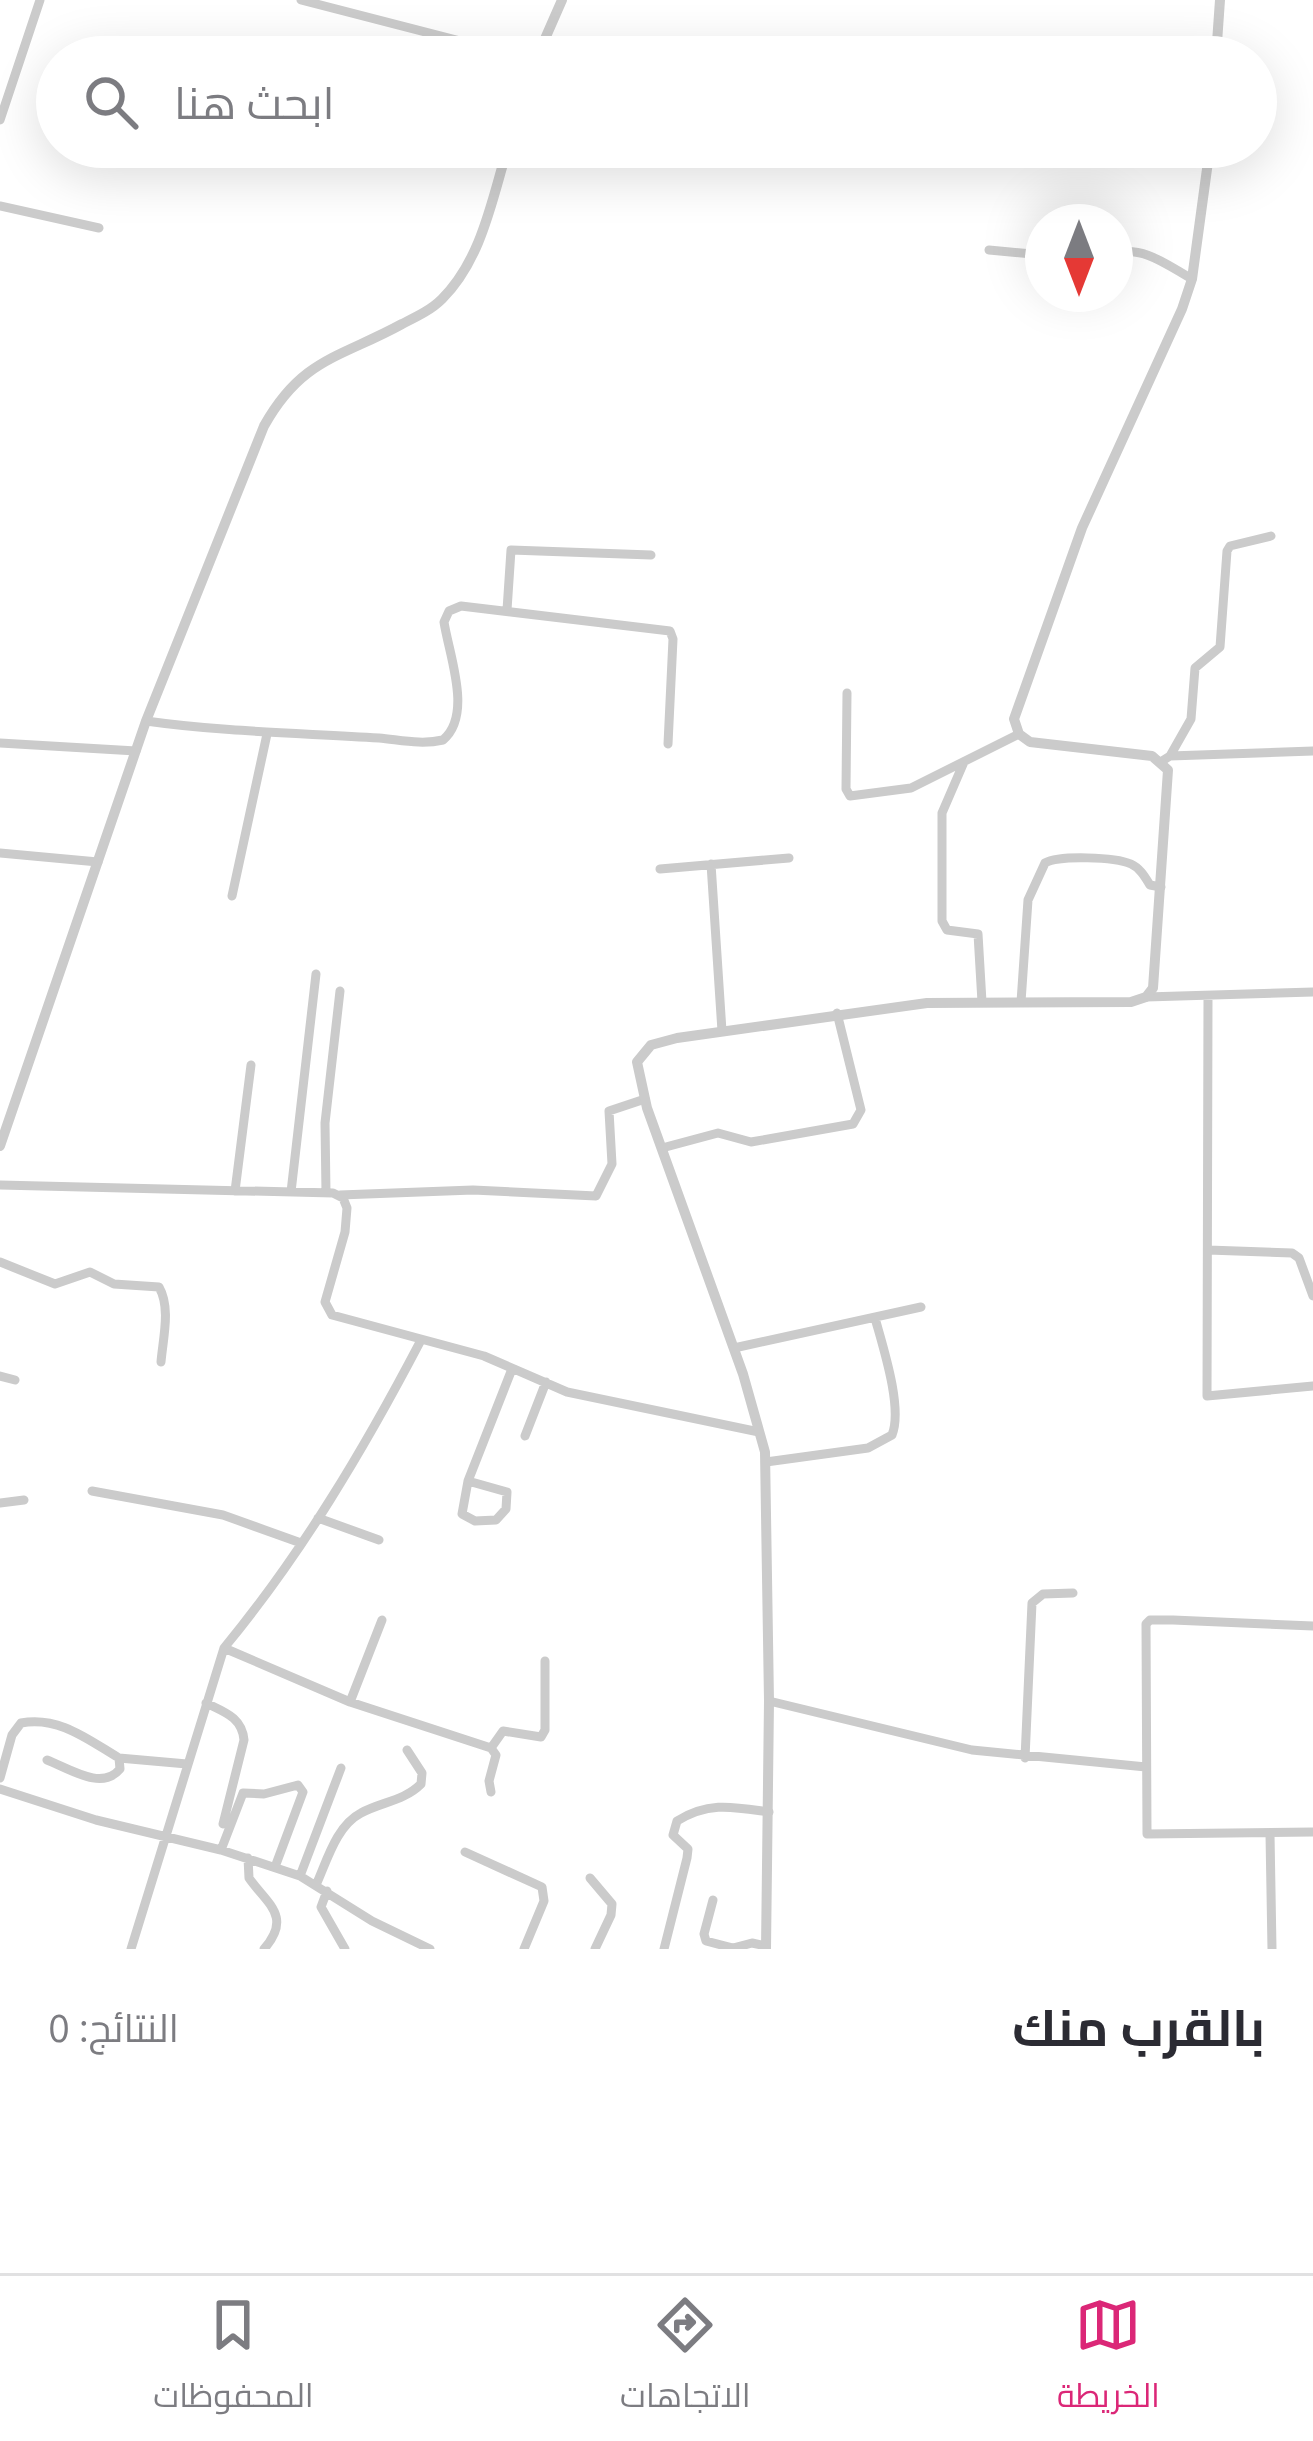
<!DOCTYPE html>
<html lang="ar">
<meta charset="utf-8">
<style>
body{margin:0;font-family:Ubuntu,Cairo,sans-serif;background:#f2f2f3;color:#2b2b33;direction:rtl}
.compass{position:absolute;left:1025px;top:204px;width:108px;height:108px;border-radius:50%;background:#fff;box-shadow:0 12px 48px #0002;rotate:180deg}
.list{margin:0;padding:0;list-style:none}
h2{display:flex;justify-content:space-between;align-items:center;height:156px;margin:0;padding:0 48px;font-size:51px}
h2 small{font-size:39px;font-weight:400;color:#7c7c81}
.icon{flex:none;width:66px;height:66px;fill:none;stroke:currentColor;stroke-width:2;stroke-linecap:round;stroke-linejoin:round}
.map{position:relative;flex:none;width:1313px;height:1949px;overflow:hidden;direction:ltr}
.search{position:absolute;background:#fff;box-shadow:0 12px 48px #0002;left:36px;right:36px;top:36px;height:132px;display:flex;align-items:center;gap:30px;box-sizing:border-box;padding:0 42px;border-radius:66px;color:#7c7c81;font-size:45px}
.sheet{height:324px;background:#fff}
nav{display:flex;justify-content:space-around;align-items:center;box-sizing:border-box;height:168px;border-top:3px solid #e1e1e2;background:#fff;font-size:33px;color:#7c7c81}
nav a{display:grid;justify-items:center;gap:6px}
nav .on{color:#db2777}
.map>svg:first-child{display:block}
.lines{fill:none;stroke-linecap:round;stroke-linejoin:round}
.minor{stroke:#cbcbcb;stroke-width:9}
.tertiary{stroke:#cbcbcb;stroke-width:10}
</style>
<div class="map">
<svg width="1313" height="1949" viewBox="0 0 1313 1949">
<rect width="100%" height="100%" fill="#fff"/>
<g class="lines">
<path class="minor" d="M 301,0 L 522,57
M 0,120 L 40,0
M 0,206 L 99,228
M 989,250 L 1043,255
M 1115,253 C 1144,246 1167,265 1192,279
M 507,610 L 511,550 L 651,555
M 847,693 L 846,789 L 850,796 L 911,788 L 1019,734
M 146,721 C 224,732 301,733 379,738 C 401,740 421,745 443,740 C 473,715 449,655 444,622 L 449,611 L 461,606 L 670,631 L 673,639 L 668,744
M 0,743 L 136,751
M 1170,756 L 1313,751
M 1162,761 L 1170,756 L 1191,719 L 1195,668 L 1220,647 L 1227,551 L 1230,546 L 1271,536
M 964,762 L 942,813 L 942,921 L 947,930 L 978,934 L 982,1002
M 0,853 L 98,862
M 711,864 L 722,1031
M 660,869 L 789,858
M 232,896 L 267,734
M 1208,996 L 1207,1396 L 1313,1386
M 1146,997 L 1313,992
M 1021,1002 L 1028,900 L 1045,863 C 1059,855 1115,857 1131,864 C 1140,868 1145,877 1150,885 L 1161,887
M 662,1148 L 718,1133 L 751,1142 L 853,1124 L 861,1110 L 837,1013
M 0,1185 L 333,1193 L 343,1198 L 347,1208 L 345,1232 L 325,1302 L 332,1315 L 484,1356 L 567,1392 L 759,1432
M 235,1191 L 251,1065
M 291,1192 L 316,974
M 326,1193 L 325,1123 L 340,991
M 340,1195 L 473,1190 L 596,1196 L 612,1164 L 609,1111 L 645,1099
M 1208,1250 L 1292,1253 L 1299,1258 L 1313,1296
M 0,1262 L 55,1284 L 90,1272 L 114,1284 L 159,1287 C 171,1308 163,1338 161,1362
M 734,1348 L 921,1307
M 0,1376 L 15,1380
M 525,1436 L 546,1382
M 766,1462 L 868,1448 L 892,1435 C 903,1408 883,1347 875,1318
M 468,1481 L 507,1492 L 506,1509 L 496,1520 L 475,1521 L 462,1514 L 468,1481 L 512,1369
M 92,1491 L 223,1515 L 301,1543
M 0,1503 L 24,1500
M 318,1518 L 379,1540
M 1313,1626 L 1173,1620 L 1150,1620 L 1146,1624 L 1147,1834 L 1313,1832
M 224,1648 L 350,1702 L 491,1748 L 496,1755 L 489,1781 L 491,1792
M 769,1701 L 972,1750 L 1146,1767
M 350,1702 L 382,1620
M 206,1703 C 224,1712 242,1717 244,1740 L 223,1824
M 491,1748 L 503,1731 L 541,1737 L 545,1730 L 545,1661
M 119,1758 L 187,1764
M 1025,1758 L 1032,1603 L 1043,1594 L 1073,1593
M 0,1778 L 12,1735 L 21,1723 C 59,1716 87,1739 119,1758 L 120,1769 C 102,1791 70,1769 47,1760
M 0,1789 L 96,1820 L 221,1850 L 300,1876 L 372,1921 L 430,1949
M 1270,1834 L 1272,1949
M 221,1850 L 243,1793 L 264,1794 L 298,1785 L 303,1792 L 275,1867
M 465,1852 L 542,1887 L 544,1901 L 524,1949
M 248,1858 L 249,1878 C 266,1903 293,1916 264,1949
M 300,1876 L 341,1768
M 590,1878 L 612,1904 L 611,1915 L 595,1949
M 316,1885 C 327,1861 336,1826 361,1813 C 381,1802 404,1801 421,1784 L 422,1773 L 407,1750
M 327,1891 L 321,1907 L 345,1949
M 713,1900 L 704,1934 L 706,1941 L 733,1948 L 752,1943 L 766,1946
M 131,1949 L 224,1648 C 301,1555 364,1449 420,1342
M 664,1949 L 687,1858 L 688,1849 L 673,1835 L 677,1821 C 709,1801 734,1807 769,1812"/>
<path class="tertiary" d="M 537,57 L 562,0
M 1216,57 L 1220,0
M 0,1146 L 146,721 L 264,426 C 302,358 340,358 402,324 C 416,317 431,310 442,299 C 482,259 492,199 508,147
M 766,1949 L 769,1701 L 765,1452 L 743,1374 L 647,1108 L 637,1062 L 651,1045 L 677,1038 L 927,1003 L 1131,1002 L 1146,997 L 1153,988 L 1168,770 L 1152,756 L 1030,742 L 1019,734 L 1014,719 L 1082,528 L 1182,309 L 1192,279 L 1210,147"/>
</g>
</svg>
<svg class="compass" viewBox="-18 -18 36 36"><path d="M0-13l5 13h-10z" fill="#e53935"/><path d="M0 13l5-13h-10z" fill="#7c7c81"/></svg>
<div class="search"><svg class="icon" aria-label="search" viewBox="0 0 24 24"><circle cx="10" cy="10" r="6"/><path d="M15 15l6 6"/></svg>ابحث هنا</div>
</div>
<section class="sheet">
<h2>بالقرب منك<small>النتائج: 0</small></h2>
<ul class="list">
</ul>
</section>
<nav>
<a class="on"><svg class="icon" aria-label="map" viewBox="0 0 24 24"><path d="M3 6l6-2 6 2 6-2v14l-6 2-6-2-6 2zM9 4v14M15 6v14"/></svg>الخريطة</a>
<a><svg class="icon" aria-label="directions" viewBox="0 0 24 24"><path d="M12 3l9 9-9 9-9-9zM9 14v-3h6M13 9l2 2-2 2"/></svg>الاتجاهات</a>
<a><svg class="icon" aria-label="saved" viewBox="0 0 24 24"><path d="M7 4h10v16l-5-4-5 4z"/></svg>المحفوظات</a>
</nav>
